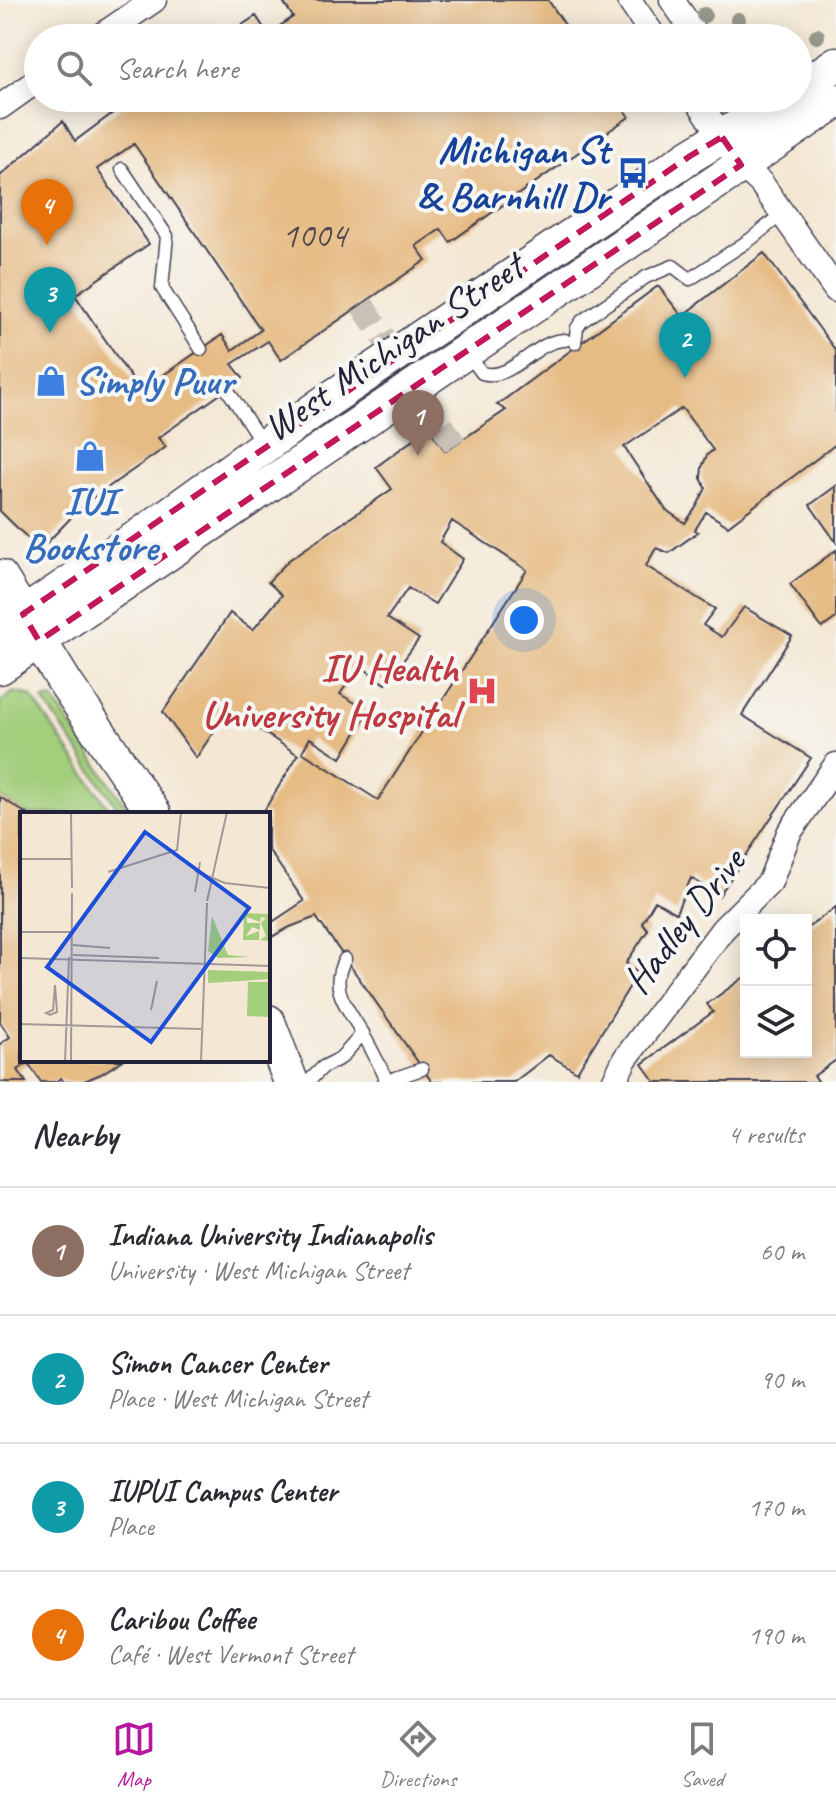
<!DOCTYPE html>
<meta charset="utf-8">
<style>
body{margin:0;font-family:Caveat,sans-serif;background:#f2f2f3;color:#2b2b33}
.controls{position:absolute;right:24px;bottom:24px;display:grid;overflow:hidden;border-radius:0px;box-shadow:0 4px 20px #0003}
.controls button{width:72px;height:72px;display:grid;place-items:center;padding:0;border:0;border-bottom:2px solid #e1e1e2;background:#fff;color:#2b2b33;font:40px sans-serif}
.you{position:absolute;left:524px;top:620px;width:28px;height:28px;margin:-20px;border:6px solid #fff;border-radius:50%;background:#1a73e8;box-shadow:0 0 0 12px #1a73e833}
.badge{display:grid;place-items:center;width:52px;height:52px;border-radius:50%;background:#b5179e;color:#fff;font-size:26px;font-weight:700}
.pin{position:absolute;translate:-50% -66px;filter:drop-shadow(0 2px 4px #0008)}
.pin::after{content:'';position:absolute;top:42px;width:28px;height:24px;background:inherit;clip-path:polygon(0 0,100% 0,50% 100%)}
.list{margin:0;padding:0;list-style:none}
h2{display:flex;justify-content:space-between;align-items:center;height:104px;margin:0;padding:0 32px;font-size:34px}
h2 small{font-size:26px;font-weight:400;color:#7c7c81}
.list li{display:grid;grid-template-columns:52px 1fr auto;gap:24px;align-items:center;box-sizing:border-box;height:128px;padding:0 32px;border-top:2px solid #e1e1e2}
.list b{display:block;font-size:30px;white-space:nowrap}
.list p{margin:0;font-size:26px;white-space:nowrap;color:#7c7c81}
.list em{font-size:26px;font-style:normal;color:#7c7c81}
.icon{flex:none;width:44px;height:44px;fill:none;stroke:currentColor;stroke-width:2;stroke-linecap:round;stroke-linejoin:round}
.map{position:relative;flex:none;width:836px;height:1082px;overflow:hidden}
.search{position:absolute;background:#fff;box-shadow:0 4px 20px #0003;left:24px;right:24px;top:24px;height:88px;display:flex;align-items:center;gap:20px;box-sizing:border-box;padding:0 28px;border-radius:44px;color:#7c7c81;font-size:30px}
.sheet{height:616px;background:#fff}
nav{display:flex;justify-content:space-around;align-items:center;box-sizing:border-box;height:112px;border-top:2px solid #e1e1e2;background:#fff;font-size:22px;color:#7c7c81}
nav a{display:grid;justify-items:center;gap:4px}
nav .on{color:#b5179e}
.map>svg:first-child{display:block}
.green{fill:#a3ce7b;stroke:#62785b;stroke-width:2}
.building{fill:#e6bb84;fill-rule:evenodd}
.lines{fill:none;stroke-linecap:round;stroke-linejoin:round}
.street-tunnel{stroke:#cac0b6;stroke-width:24;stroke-dasharray:24 12;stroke-linecap:butt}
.lane-casing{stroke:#424052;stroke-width:15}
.street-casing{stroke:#424052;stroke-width:27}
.secondary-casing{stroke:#424052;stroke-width:37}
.lane{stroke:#fff;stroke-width:12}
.street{stroke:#fff;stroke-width:24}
.secondary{stroke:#fff;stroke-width:34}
.tree{fill:#96988b}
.marked{fill:none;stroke:#c2185b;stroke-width:6;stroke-dasharray:16 10;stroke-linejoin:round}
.labels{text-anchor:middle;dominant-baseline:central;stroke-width:8;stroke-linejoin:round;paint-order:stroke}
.number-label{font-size:36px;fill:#53484d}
.transit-label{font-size:40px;font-weight:bold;fill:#164399;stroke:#f6f6f2;text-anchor:end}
.street-label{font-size:40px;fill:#22223b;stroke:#f6f6f2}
.shop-label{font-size:40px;font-weight:bold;fill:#366cbe;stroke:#f6f6f2;text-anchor:start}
.health-label{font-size:40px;font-weight:bold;fill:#be3a42;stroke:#f6f6f2;text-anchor:end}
.inset-road{fill:none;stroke:#a09997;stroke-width:2}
.view{fill:#1d4ed8;fill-opacity:0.15;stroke:#1d4ed8;stroke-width:4}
.inset-edge{fill:none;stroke:#22223b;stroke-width:4}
</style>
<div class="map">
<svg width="836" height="1082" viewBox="0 0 836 1082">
<rect width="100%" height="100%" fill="#f6f6f2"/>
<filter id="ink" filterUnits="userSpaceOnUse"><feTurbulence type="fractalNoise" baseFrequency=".0125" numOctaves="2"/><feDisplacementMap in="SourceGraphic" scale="16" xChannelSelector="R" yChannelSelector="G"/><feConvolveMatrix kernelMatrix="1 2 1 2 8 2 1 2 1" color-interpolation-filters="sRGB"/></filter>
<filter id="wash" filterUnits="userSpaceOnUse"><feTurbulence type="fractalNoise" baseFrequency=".006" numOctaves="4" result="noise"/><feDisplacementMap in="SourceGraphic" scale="32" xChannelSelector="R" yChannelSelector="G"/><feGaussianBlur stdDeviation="1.8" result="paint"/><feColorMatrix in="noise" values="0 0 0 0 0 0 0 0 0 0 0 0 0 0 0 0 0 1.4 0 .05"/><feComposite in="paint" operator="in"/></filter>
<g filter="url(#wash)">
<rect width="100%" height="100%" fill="#f4e8d5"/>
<path class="green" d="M 14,692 L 31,696 L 113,814 L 27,814 L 0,797 L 0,702 Z
M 52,698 L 131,814 L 122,814 L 43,700 Z"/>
<g id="blocks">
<path class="building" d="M 282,0 L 548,0 L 574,38 L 222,38 L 256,16 L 268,34 L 293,17 Z
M 133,98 L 616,98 L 629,117 L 450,242 L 441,229 L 416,246 L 426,260 L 281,360 L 268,341 L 232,364 L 243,378 L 158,438 L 166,447 L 84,504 L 40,550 L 0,511 L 0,176 L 63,121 L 75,141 ZM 134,144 L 261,330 L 232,350 L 222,335 L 140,391 L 75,295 L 149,244 L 97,169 Z
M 764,253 L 836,351 L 836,444 L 728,526 L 706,512 L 695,530 L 698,532 L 669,553 L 656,548 L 646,566 L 715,609 L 703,625 L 722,637 L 744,607 L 792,636 L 742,715 L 811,758 L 719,896 L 691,878 L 676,913 L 655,901 L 642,923 L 648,930 L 626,963 L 638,973 L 577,1072 L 549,1055 L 514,1082 L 432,1082 L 316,917 L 290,927 L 268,939 L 268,925 L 304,901 L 268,849 L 268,814 L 262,814 L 298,755 L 229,709 L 196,758 L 163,712 L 230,613 L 253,630 L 282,595 L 268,582 L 289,560 L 392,489 L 376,467 L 429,428 L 445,451 L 506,410 L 497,405 L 658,286 L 682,316 ZM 682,408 L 713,450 L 707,455 L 702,467 L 701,478 L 706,488 L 697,506 L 685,523 L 666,510 L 624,447 ZM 452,521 L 527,570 L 378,800 L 302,752 L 310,738 L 341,758 L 369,711 L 340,694 L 360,666 L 386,684 L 419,639 L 387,618 L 408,588 L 435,604 L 463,559 L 440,542 Z
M 836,486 L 836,542 L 810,505 Z
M 836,550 L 836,618 L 822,628 L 790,584 Z
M 0,797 L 27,814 L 22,814 L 22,1060 L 123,1060 L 101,1074 L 82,1082 L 64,1082 L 61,1078 L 55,1082 L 41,1082 L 28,1063 L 18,1070 L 26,1082 L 0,1082 L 0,1044 L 10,1037 L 0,1022 Z
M 836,907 L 836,1060 L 814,1076 L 819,1082 L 655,1082 L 642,1064 L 713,1012 L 707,1004 L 746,976 L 746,1052 L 806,1052 L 806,929 Z"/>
</g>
</g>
<g filter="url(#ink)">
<use href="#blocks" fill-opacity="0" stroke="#424052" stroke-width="2"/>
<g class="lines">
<path class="street-tunnel" d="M 362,305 L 455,445"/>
<defs>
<path id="lane" d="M 122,169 L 167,236 L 162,288 L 201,349
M 575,343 L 577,328 L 582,321 L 646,277 L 673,266 L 690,279 L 751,239 L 782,214
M 468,354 L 482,373 C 513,382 534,340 565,340
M 227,389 L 262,443
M 345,959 C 327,990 350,1010 364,1036 C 373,1051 380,1067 388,1082
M 308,1082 L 323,1067 L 341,1058 L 363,1033
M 384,1082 L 422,1069"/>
<path id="street" d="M 629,0 L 655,38
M 672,0 L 698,38
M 98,38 L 154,0
M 696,98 L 741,165 L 761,183 L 836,290
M 735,98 L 753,136
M 0,107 L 38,80
M 614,1082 L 625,1059 L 723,929 L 770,882 L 789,833 L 836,765"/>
<path id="secondary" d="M 798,90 L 836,64
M 0,577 L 64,681 L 154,814
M 0,630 L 145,532 L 324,403 L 690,156 L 785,98
M 0,667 L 836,101
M 268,1022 L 291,1082"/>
</defs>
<use href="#lane" class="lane-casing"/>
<use href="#street" class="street-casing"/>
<use href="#secondary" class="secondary-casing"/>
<use href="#lane" class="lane"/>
<use href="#street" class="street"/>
<use href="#secondary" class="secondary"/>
</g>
<g class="tree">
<circle cx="704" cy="15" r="8"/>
<circle cx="738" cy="20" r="8"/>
<circle cx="817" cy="36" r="8"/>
</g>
</g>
<path class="marked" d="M 722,137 L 741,165 L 39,641 L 23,614 L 690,156 Z"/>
<defs>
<symbol id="bus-bare" viewBox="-9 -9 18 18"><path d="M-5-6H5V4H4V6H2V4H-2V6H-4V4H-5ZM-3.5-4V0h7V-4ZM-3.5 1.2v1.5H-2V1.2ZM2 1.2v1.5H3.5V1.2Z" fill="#1a4fb4" stroke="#f6f6f2" stroke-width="2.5" paint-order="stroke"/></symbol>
<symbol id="shop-bare" viewBox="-9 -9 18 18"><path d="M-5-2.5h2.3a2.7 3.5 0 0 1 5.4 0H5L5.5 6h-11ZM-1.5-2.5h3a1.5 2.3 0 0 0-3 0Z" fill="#3f7fe0" stroke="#f6f6f2" stroke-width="2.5" paint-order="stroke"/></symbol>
<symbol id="hospital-bare" viewBox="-9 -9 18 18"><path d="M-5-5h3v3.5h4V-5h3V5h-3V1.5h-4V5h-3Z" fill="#e0444e" stroke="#f6f6f2" stroke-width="2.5" paint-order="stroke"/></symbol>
</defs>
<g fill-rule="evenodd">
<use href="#bus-bare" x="611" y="151" width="44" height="44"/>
<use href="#shop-bare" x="29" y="359" width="44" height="44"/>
<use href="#shop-bare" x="68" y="434" width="44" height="44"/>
<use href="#hospital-bare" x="460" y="669" width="44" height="44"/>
</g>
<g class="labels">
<g class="number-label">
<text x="314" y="235">1004</text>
</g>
<g class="transit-label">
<text x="609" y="150">Michigan St<tspan x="609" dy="46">&amp; Barnhill Dr</tspan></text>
</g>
<g class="street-label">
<text transform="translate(393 347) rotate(-34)">West Michigan Street</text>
<text transform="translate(684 921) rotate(-52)">Hadley Drive</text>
</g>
<g class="shop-label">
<text x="75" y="381">Simply Puur</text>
<text x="90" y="501" text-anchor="middle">IUI<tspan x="90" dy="46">Bookstore</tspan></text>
</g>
<g class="health-label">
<text x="458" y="668">IU Health<tspan x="458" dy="46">University Hospital</tspan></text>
</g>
</g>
<g transform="translate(20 812)">
<rect width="250" height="250" fill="#f4e8d5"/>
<path d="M 224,101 L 249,102 L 249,129 L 240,128 L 246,124 L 241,111 L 246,106 L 241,105 L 240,110 L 227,105 L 227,111 L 240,111 L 240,118 L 232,115 L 226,124 L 239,119 L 239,128 L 223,128 ZM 192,104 L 208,143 L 231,145 L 198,146 L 188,139 ZM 188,158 L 250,160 L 250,167 L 188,171 ZM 228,170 L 250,170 L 250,205 L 227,204 Z" fill="#a3ce7b"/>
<path class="inset-road" d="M 51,0 L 52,76M 0,47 L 52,47M 175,59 L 205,71 L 250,76M 88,60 L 157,38 L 161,0M 175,80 L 180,50M 187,89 L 207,0M 0,120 L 53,120M 53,133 L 90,136M 53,143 L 139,146M 0,146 L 250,154M 35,173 L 37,200 L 30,203 L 26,201 L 33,198 ZM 131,198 L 137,169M 0,212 L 181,217M 45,250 L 49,145M 51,250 L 52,81M 181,250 L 187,91"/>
<path class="view" d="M 125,20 L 229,96 L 131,230 L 27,155 Z"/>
<rect width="250" height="250" class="inset-edge"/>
</g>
</svg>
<div class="controls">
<button><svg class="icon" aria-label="locate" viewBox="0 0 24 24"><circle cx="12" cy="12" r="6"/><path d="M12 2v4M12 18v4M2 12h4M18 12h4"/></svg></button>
<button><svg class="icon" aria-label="layers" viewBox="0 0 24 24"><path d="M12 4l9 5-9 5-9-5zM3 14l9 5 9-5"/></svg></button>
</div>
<div class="you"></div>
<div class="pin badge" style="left:418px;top:456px;background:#8d6e63">1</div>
<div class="pin badge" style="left:685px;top:378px;background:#0f9aa8">2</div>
<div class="pin badge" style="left:50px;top:333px;background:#0f9aa8">3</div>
<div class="pin badge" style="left:47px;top:245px;background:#e8710a">4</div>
<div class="search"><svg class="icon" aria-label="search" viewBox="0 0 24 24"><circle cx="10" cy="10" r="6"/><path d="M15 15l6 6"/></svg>Search here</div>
</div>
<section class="sheet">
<h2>Nearby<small>4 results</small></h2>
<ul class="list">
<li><span class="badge" style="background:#8d6e63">1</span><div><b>Indiana University Indianapolis</b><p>University · West Michigan Street</p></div><em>60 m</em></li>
<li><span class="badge" style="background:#0f9aa8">2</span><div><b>Simon Cancer Center</b><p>Place · West Michigan Street</p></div><em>90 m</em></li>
<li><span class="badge" style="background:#0f9aa8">3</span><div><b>IUPUI Campus Center</b><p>Place</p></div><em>170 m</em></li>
<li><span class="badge" style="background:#e8710a">4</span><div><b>Caribou Coffee</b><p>Café · West Vermont Street</p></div><em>190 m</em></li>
</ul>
</section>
<nav>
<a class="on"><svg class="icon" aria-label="map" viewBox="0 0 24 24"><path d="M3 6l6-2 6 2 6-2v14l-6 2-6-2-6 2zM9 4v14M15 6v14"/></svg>Map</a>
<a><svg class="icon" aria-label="directions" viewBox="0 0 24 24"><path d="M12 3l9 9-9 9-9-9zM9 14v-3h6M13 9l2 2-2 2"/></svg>Directions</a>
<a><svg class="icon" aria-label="saved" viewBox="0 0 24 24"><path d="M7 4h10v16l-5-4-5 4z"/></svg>Saved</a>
</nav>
